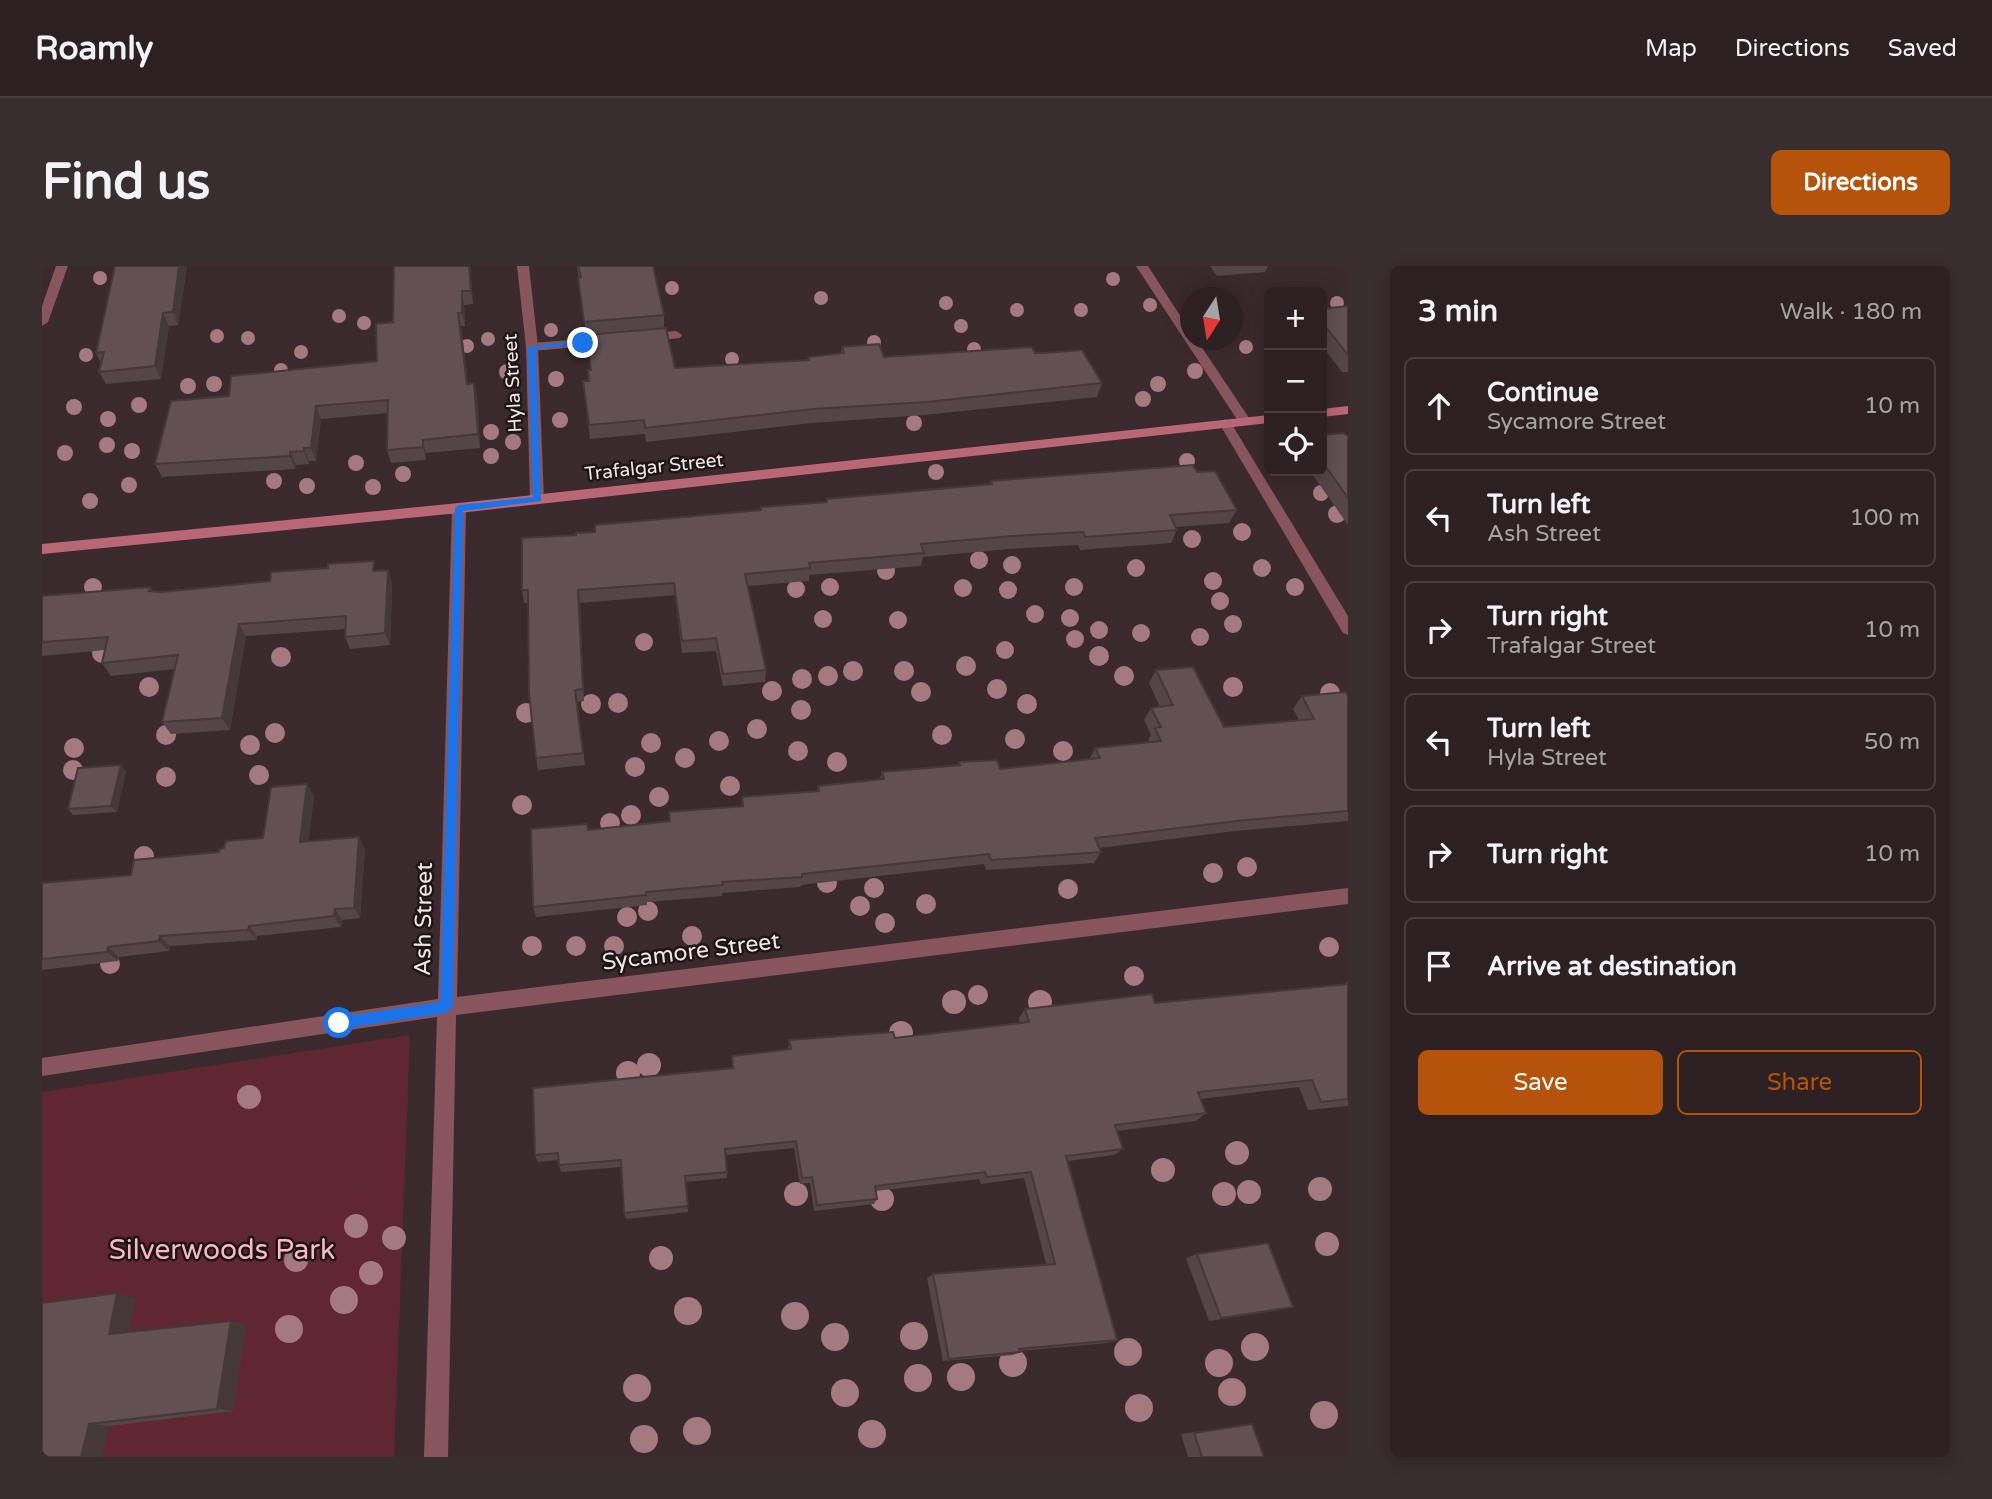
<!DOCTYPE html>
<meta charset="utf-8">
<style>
body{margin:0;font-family:"Varela Round",sans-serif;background:#382d2f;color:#f1f3f6}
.controls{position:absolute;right:21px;top:21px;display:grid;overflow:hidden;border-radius:10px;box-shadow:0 4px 18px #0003}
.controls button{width:63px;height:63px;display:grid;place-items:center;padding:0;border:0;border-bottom:2px solid #483e40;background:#2c2022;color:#f1f3f6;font:35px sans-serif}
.compass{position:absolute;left:1138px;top:21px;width:63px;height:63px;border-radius:50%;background:#2c2022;box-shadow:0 4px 18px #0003;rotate:192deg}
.stop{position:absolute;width:21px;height:21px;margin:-16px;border:5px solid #1a73e8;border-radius:50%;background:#fff}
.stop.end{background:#1a73e8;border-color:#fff;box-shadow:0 2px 7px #0008}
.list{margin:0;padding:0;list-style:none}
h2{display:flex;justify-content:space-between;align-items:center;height:91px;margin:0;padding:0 28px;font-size:30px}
h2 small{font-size:23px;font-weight:400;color:#a6a3a5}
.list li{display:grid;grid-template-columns:46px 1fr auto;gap:21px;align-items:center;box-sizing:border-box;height:98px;margin:0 14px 14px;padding:0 14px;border:2px solid #483e40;border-radius:10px}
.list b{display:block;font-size:26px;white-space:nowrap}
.list p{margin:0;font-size:23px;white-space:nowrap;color:#a6a3a5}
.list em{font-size:23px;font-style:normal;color:#a6a3a5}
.actions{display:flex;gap:14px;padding:21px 28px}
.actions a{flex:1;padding:16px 0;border:2px solid #b45309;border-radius:10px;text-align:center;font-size:24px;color:#b45309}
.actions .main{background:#b45309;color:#fff}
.icon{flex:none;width:38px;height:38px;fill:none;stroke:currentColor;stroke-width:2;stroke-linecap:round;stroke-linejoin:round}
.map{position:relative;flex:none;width:1306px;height:1191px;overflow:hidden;border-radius:10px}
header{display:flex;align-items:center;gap:42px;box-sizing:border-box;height:98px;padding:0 35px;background:#2c2022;border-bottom:2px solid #483e40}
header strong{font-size:33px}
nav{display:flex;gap:38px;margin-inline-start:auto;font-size:24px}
.intro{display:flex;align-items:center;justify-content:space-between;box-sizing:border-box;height:168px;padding:0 42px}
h1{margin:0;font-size:49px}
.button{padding:18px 32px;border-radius:10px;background:#b45309;color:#fff;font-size:24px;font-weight:700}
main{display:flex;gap:42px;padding:0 42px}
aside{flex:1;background:#2c2022;border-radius:10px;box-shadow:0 4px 18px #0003}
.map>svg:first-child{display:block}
.green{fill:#602631}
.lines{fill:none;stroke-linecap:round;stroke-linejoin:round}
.lane{fill:#89555c;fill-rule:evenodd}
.street{fill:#89555c;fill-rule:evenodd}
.secondary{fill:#ba6775;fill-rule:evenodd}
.tree{fill:#a4797f}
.wall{fill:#544547}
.shaded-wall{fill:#453839}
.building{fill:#625052;stroke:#453839;stroke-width:2}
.route{fill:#1a73e8}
.labels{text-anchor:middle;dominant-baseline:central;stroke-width:5;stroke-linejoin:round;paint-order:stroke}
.far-street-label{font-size:19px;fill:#f1e6e7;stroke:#1d1516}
.street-label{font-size:23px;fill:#f1e6e7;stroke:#1d1516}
.near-park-label{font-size:28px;fill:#fab9c2;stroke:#1d1516}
</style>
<header>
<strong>Roamly</strong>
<nav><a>Map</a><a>Directions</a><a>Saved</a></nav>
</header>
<div class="intro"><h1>Find us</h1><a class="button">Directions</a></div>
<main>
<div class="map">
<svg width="1306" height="1191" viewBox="0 0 1306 1191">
<rect width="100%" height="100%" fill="#3b2a2d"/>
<path class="green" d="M 368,769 L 352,1191 L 0,1191 L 0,826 Z"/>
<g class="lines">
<path class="lane" d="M 634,65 L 640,69 L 638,72 L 602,76 L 596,72 L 602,68 Z
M 567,71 L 573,75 L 571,78 L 490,85 L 484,81 L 490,77 Z"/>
<path class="street" d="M 14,0 L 26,0 L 6,56 L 0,60 L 0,40 Z
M 475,0 L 487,0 L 496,81 L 502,233 L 495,238 L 488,233 L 484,81 Z
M 1094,0 L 1106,0 L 1148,65 L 1148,74 L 1155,74 L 1209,155 L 1208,158 L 1198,158 Z
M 1183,153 L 1189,157 L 1306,350 L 1306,369 L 1301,367 L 1177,157 Z
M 417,237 L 424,242 L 415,731 L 1306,622 L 1306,638 L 414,749 L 406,1191 L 382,1191 L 395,751 L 0,810 L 0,792 L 396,733 L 410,242 Z"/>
<path class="secondary" d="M 1306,140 L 1306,148 L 1280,151 L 1280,143 Z
M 1227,149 L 1227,157 L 417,247 L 0,288 L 0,278 L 417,237 Z"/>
</g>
<g class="tree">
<circle cx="58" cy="12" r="7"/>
<circle cx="1071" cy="13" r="7"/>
<circle cx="630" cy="22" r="7"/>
<circle cx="779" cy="32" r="7"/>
<circle cx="904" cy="37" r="7"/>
<circle cx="1295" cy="37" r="7"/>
<circle cx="1108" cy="39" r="7"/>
<circle cx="975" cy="44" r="7"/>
<circle cx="1039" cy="44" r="7"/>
<circle cx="297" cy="50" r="7"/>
<circle cx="322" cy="57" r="7"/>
<circle cx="919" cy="60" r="7"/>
<circle cx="509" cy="64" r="7"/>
<circle cx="175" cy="70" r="7"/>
<circle cx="206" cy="72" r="7"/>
<circle cx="446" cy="73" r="7"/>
<circle cx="832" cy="76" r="7"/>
<circle cx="425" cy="80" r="7"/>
<circle cx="1204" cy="81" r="7"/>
<circle cx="932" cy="83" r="7"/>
<circle cx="259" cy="86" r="7"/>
<circle cx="44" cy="89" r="7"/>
<circle cx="690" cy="93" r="7"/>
<circle cx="239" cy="104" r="7"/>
<circle cx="1153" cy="105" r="8"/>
<circle cx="465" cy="106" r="8"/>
<circle cx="514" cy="113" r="8"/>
<circle cx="172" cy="118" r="8"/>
<circle cx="1116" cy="118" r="8"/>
<circle cx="146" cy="120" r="8"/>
<circle cx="1101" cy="133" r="8"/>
<circle cx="97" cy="139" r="8"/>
<circle cx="32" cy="141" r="8"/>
<circle cx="66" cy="153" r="8"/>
<circle cx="518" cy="154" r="8"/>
<circle cx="872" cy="157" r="8"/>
<circle cx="449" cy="166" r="8"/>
<circle cx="471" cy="176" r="8"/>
<circle cx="65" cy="179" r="8"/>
<circle cx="90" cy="185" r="8"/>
<circle cx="23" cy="187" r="8"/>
<circle cx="449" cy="190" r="8"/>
<circle cx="1145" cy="195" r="8"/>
<circle cx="314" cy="197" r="8"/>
<circle cx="894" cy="206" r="8"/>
<circle cx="361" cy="208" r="8"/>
<circle cx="232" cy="215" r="8"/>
<circle cx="87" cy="219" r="8"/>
<circle cx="265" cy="220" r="8"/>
<circle cx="331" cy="221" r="8"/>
<circle cx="1279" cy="227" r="8"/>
<circle cx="48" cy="235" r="8"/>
<circle cx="1295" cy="248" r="9"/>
<circle cx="1200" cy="266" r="9"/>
<circle cx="1150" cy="273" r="9"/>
<circle cx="937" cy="294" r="9"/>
<circle cx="970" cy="299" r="9"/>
<circle cx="1094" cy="302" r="9"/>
<circle cx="1220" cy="302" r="9"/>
<circle cx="844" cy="305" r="9"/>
<circle cx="1171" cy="315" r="9"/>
<circle cx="51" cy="321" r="9"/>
<circle cx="788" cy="321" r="9"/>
<circle cx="1032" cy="321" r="9"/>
<circle cx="1253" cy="321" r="9"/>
<circle cx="921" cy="322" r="9"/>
<circle cx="754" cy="323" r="9"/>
<circle cx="966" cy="324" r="9"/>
<circle cx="1178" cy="335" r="9"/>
<circle cx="993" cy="348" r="9"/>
<circle cx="1028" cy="352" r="9"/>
<circle cx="781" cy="353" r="9"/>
<circle cx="856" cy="354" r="9"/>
<circle cx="1191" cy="358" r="9"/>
<circle cx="1057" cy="364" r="9"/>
<circle cx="1099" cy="367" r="9"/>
<circle cx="1158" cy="371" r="9"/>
<circle cx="1033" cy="373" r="9"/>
<circle cx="602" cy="376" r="9"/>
<circle cx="963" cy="384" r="9"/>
<circle cx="60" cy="387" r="10"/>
<circle cx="1057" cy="390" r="10"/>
<circle cx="239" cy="391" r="10"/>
<circle cx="924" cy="400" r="10"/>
<circle cx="811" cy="405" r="10"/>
<circle cx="862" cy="405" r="10"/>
<circle cx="786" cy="410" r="10"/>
<circle cx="1082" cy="410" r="10"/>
<circle cx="760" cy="413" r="10"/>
<circle cx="107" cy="421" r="10"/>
<circle cx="1191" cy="421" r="10"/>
<circle cx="955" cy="423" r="10"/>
<circle cx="730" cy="425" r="10"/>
<circle cx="879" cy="426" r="10"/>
<circle cx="1288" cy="427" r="10"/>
<circle cx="576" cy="437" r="10"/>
<circle cx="549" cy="438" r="10"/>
<circle cx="985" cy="438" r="10"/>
<circle cx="759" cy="444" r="10"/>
<circle cx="484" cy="447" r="10"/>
<circle cx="715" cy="463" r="10"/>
<circle cx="233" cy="467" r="10"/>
<circle cx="124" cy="469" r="10"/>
<circle cx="900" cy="469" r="10"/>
<circle cx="973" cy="473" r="10"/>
<circle cx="677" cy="475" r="10"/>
<circle cx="609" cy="477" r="10"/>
<circle cx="208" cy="479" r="10"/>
<circle cx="32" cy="482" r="10"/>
<circle cx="756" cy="485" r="10"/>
<circle cx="1021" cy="485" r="10"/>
<circle cx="643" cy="492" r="10"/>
<circle cx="795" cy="496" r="10"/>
<circle cx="593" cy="501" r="10"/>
<circle cx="31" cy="504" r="10"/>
<circle cx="217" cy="509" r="10"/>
<circle cx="124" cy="511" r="10"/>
<circle cx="688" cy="520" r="10"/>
<circle cx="617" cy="531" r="10"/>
<circle cx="480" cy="539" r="10"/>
<circle cx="589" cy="549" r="10"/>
<circle cx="568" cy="557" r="10"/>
<circle cx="102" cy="590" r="10"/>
<circle cx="1205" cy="601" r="10"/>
<circle cx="1171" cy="607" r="10"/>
<circle cx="785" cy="617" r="10"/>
<circle cx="832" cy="622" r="10"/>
<circle cx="1026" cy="623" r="10"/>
<circle cx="884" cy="638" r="10"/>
<circle cx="818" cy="640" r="10"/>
<circle cx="606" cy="645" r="10"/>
<circle cx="585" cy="651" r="10"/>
<circle cx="843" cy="657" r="10"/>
<circle cx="650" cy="670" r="10"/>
<circle cx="490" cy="680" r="10"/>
<circle cx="534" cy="680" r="10"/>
<circle cx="572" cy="680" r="10"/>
<circle cx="1287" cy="681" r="10"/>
<circle cx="68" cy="698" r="10"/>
<circle cx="1092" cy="710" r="10"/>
<circle cx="936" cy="729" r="10"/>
<circle cx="912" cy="736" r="12"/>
<circle cx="998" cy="736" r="12"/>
<circle cx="859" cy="767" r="12"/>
<circle cx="607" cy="799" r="12"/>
<circle cx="586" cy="807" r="12"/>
<circle cx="207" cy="831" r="12"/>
<circle cx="1195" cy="887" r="12"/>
<circle cx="1121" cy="904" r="12"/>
<circle cx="1278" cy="923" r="12"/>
<circle cx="1207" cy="926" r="12"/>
<circle cx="754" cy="928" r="12"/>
<circle cx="1182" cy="928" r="12"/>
<circle cx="840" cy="933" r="12"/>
<circle cx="314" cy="960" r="12"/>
<circle cx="352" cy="972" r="12"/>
<circle cx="1285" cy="978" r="12"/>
<circle cx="619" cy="992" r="12"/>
<circle cx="254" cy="994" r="12"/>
<circle cx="329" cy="1007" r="12"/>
<circle cx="302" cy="1034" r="14"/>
<circle cx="646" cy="1045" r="14"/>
<circle cx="753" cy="1050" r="14"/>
<circle cx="247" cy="1063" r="14"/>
<circle cx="872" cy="1070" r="14"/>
<circle cx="793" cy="1071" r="14"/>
<circle cx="1213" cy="1081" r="14"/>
<circle cx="1086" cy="1086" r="14"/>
<circle cx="971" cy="1097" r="14"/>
<circle cx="1177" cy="1097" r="14"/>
<circle cx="919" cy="1111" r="14"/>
<circle cx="876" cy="1112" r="14"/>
<circle cx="595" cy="1122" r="14"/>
<circle cx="1190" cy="1126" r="14"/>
<circle cx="803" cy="1127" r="14"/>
<circle cx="1097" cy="1142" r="14"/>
<circle cx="1282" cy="1149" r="14"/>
<circle cx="655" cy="1165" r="14"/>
<circle cx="830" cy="1168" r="14"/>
<circle cx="602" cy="1173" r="14"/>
</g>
<path class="wall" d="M 73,0 L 145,0 L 136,59 L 127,60 L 119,113 L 64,118 L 57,106 L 59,97 L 54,87 Z
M 352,0 L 428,0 L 431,38 L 422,39 L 423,60 L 419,60 L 426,118 L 432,117 L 435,131 L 438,182 L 384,187 L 384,194 L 349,197 L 345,184 L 346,147 L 279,153 L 274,195 L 267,195 L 267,198 L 254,199 L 253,203 L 120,211 L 113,198 L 187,130 L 335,95 L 351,56 Z
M 535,0 L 611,0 L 622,49 L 622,62 L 633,102 L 766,94 L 766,91 L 799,88 L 800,81 L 842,91 L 993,87 L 1060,117 L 1055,131 L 882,149 L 769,157 L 604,176 L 603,168 L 548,173 L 541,115 L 547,115 L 549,104 Z
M 1168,0 L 1226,0 L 1223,6 L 1175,10 Z
M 1306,40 L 1306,106 L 1300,106 L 1280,80 L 1280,43 Z
M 1280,169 L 1306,169 L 1306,259 L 1268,205 L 1280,205 Z
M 1155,206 L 1195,244 L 1187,257 L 1134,261 L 1135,264 L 1129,277 L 1038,284 L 1036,279 L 966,283 L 881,291 L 879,300 L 767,309 L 767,315 L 706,320 L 724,404 L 723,416 L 681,420 L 674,385 L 640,387 L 633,329 L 538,337 L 542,435 L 535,436 L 543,499 L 496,504 L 494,492 L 486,337 L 482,337 L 480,324 L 534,269 L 718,244 L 719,241 L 784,236 L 785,233 L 948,219 L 949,215 Z
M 335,305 L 350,317 L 348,379 L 308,383 L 303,371 L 303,363 L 204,370 L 188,464 L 129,468 L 120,456 L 133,403 L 69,410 L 60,397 L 63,384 L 0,390 L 0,330 L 108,321 L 111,325 L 120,326 Z
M 1114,404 L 1182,461 L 1257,454 L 1251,443 L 1260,430 L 1306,431 L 1306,555 L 1193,565 L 1057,582 L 1059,586 L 1052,597 L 944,604 L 942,598 L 759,619 L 758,621 L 680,627 L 680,630 L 605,636 L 605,639 L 494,651 L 491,641 L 546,564 L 627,555 L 627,546 L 700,540 L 700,531 L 775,526 L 776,520 L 838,513 L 840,506 L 916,499 L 917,496 L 958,503 L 1047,494 L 1053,482 L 1107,476 L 1106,474 L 1109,469 L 1102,454 L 1109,442 L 1118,441 L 1107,417 Z
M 84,505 L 75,546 L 31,549 L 26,543 Z
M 272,530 L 266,576 L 323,583 L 318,652 L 300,654 L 299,661 L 215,670 L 215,674 L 128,680 L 127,685 L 77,691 L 76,695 L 0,704 L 0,616 L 1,617 L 89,609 L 177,586 L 182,582 L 221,572 Z
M 1306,715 L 1306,840 L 1266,844 L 1257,821 L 1159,833 L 1164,847 L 1154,855 L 1075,865 L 1081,883 L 1072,889 L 1026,895 L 1075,1074 L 1065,1077 L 978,1085 L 978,1086 L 971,1089 L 901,1095 L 885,1012 L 891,1008 L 1004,998 L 982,912 L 939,918 L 937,913 L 834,925 L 835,933 L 832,938 L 772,945 L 768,917 L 758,918 L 752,882 L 684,889 L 685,906 L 685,912 L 643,916 L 646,946 L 584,953 L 582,947 L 579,901 L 519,906 L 517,899 L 516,894 L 496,896 L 493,889 L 690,802 L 690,790 L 746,783 L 747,774 L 853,772 L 978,757 L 977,752 L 983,743 L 1113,737 L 1302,718 Z
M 1155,988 L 1251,1041 L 1238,1044 L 1167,1055 L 1144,992 Z
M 93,1032 L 87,1065 L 204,1059 L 191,1145 L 68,1160 L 0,1191 Z
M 1210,1158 L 1222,1191 L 1146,1191 L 1139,1168 Z"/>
<path class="shaded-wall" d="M 137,0 L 145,0 L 136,59 L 131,46 Z
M 427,0 L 428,0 L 431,38 L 429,25 Z
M 420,25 L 422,39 L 423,60 L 420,47 Z
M 121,47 L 127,60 L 119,113 L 113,100 Z
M 416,47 L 419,60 L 428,131 L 425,118 Z
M 432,117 L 435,131 L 438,182 L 436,168 Z
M 274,140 L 279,153 L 274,195 L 269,182 Z
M 381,174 L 384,187 L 384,194 L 381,181 Z
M 262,182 L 267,195 L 267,198 L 262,185 Z
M 248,186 L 254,199 L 253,203 L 248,190 Z
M 346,304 L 350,317 L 348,379 L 343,367 Z
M 536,324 L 538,337 L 542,435 L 541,423 Z
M 197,358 L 204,370 L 188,464 L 180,452 Z
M 79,499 L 84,505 L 75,546 L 69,540 Z
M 265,518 L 272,530 L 265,588 L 258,576 Z
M 317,571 L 323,583 L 318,652 L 312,642 Z
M 293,643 L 300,654 L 299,661 L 292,650 Z
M 207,660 L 215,670 L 215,674 L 206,664 Z
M 118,670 L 128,680 L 127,685 L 117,675 Z
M 66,681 L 77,691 L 76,695 L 65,686 Z
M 75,1027 L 93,1032 L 86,1072 L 67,1068 Z
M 189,1055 L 204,1059 L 191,1145 L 175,1143 Z
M 47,1158 L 68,1160 L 60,1191 L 39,1191 Z"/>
<path class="building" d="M 73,0 L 137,0 L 131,46 L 121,47 L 113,100 L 57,106 L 62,86 L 54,87 Z
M 352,0 L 427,0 L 429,25 L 420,25 L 420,47 L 416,47 L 425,118 L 432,117 L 436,168 L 381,174 L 381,181 L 345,184 L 346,134 L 274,140 L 269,182 L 262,182 L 262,185 L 248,186 L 248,190 L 113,198 L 129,135 L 187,130 L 189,110 L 335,95 L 334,58 L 351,56 Z
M 536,0 L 611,0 L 622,49 L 542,56 L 536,11 L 539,11 Z
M 1306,40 L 1306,89 L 1280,56 L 1280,43 Z
M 624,62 L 633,102 L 767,94 L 766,91 L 802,87 L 800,81 L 837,78 L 842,91 L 990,81 L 993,87 L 1001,87 L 1040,84 L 1060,117 L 885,136 L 771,143 L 603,162 L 602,154 L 547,159 L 541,115 L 547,115 L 546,104 L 549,104 L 544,69 Z
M 1302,167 L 1304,169 L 1306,169 L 1306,232 L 1280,195 L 1280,169 Z
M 1151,199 L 1155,206 L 1173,205 L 1195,244 L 1128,249 L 1135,264 L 1043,271 L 1041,266 L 970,270 L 879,278 L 882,287 L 767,297 L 768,302 L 703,308 L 724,404 L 681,408 L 674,372 L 640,375 L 632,317 L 536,324 L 541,423 L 533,424 L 541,487 L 494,492 L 487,427 L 486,324 L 480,324 L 480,272 L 534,269 L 534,267 L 553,266 L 553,259 L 719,244 L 719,241 L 785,236 L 785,233 L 950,218 L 949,215 Z
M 332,295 L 331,305 L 346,304 L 343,367 L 303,371 L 304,350 L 197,358 L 180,452 L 120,456 L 136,389 L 60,397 L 66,371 L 0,376 L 0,330 L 108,321 L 107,325 L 120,326 L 228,315 L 229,306 L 286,302 L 286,298 Z
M 1151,401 L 1182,461 L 1272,453 L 1260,430 L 1304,426 L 1306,431 L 1306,545 L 1203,554 L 1053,572 L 1059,586 L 949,594 L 947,588 L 760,608 L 760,611 L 680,616 L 681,619 L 604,626 L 604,629 L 491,641 L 489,563 L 545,558 L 546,564 L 628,555 L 627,546 L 701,540 L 700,531 L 777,525 L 776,520 L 842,513 L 840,506 L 918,499 L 917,496 L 955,494 L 958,503 L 1058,492 L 1053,482 L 1119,475 L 1113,462 L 1119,461 L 1109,442 L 1131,439 L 1114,404 Z
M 79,499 L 69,540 L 26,543 L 36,502 Z
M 265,518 L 258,576 L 317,571 L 312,642 L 293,643 L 292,650 L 207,660 L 206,664 L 118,670 L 117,675 L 66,681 L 65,686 L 0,693 L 0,617 L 89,609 L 92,594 L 177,586 L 178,583 L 182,582 L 184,575 L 221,572 L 229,521 Z
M 1306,718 L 1306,833 L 1279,836 L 1270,814 L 1156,826 L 1164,847 L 1073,859 L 1081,883 L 1024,890 L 1075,1074 L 977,1083 L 978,1086 L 907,1093 L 891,1008 L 1013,998 L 989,906 L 945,911 L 943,906 L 833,920 L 835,933 L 775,939 L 770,911 L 760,912 L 754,875 L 683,883 L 685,906 L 643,910 L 646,940 L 582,947 L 579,894 L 517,899 L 516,887 L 493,889 L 491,822 L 691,802 L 690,790 L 749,783 L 747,774 L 851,766 L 853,772 L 987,756 L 983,743 L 1110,728 L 1113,737 Z
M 1226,977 L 1251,1041 L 1179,1052 L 1155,988 Z
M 75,1027 L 67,1068 L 189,1055 L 175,1143 L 47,1158 L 39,1191 L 0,1191 L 0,1037 Z
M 1210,1158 L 1222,1191 L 1160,1191 L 1152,1167 Z"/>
<path class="route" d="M 541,74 L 543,78 L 494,83 L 499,235 L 421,245 L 411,741 L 404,747 L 297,763 L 290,757 L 297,751 L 398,736 L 413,242 L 417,239 L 491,231 L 486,81 Z"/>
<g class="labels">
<g class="far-street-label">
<text transform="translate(471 117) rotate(-93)">Hyla Street</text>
<text transform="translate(612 201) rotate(-6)">Trafalgar Street</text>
</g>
<g class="street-label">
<text transform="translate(382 653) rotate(-89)">Ash Street</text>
<text transform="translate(649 686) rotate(-7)">Sycamore Street</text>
</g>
<g class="near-park-label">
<text x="180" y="984">Silverwoods Park</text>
</g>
</g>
</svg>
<div class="controls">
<button>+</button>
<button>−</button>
<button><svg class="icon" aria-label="locate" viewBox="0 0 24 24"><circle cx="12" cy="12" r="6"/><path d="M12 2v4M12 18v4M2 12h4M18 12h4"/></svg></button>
</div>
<svg class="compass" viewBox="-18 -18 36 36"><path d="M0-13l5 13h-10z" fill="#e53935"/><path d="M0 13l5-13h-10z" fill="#a6a3a5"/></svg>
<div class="stop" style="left:297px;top:757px"></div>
<div class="stop end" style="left:541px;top:77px"></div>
</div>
<aside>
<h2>3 min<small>Walk · 180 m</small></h2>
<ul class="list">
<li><svg class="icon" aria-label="ahead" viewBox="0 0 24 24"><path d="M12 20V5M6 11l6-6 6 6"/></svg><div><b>Continue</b><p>Sycamore Street</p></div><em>10 m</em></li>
<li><svg class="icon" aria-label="left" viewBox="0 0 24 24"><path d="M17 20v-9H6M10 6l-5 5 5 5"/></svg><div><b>Turn left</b><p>Ash Street</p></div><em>100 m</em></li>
<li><svg class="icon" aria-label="right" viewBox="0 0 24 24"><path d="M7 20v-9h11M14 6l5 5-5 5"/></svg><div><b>Turn right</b><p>Trafalgar Street</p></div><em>10 m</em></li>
<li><svg class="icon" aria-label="left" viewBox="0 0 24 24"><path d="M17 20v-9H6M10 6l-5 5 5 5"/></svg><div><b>Turn left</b><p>Hyla Street</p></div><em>50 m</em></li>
<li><svg class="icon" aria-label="right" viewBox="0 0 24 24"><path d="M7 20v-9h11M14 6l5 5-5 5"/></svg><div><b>Turn right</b></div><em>10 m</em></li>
<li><svg class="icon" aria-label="arrive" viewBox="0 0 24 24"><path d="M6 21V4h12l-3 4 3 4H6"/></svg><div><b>Arrive at destination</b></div></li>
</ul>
<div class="actions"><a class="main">Save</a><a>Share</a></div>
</aside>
</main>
